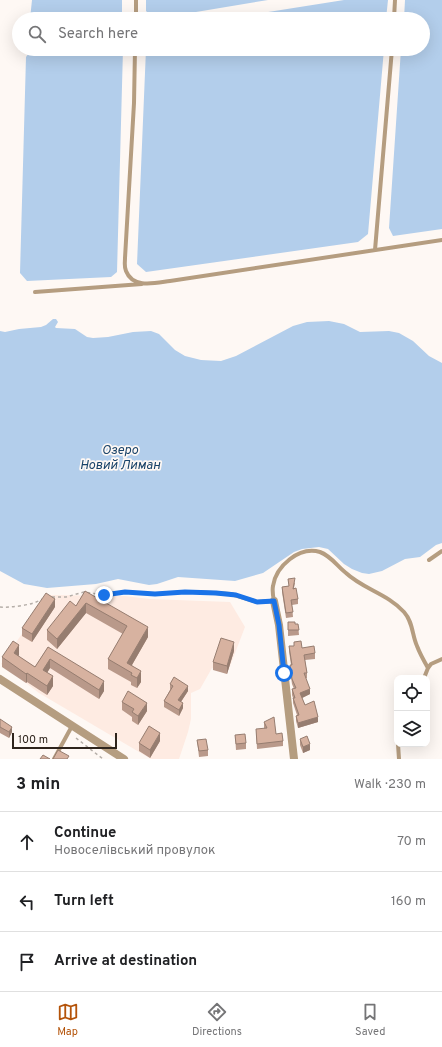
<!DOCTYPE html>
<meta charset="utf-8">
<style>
body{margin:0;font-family:Overpass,sans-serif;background:#f2f2f2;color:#202124}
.controls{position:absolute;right:12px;bottom:12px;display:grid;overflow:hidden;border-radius:8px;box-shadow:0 4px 16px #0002}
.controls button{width:36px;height:36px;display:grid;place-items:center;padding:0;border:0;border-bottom:1px solid #e0e0e0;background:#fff;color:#202124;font:20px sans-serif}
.scale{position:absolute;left:12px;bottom:10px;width:105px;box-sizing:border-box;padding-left:4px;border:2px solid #2e241c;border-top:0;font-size:11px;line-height:14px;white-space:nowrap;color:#2e241c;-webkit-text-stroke:3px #fef8f4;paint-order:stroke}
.stop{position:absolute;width:12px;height:12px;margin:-9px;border:3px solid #1a73e8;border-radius:50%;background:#fff}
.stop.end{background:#1a73e8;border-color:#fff;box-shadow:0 1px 4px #0008}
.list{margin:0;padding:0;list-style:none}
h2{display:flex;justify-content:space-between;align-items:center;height:52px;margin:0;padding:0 16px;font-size:17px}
h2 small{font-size:13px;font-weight:400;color:#757577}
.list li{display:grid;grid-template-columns:26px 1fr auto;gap:12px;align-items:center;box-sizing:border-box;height:60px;padding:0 16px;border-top:1px solid #e0e0e0}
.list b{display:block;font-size:15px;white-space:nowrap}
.list p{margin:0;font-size:13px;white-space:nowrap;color:#757577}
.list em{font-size:13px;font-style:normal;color:#757577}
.icon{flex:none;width:22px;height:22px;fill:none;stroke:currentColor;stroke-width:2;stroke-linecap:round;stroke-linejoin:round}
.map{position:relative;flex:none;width:442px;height:759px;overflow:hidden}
.search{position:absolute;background:#fff;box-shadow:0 4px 16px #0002;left:12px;right:12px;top:12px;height:44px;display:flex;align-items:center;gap:10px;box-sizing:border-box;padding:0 14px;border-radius:22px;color:#757577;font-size:15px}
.sheet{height:232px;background:#fff}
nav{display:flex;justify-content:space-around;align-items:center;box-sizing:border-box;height:56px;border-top:1px solid #e0e0e0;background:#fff;font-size:11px;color:#757577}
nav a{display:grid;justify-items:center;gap:2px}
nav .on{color:#b45309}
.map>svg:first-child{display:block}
.industrial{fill:#feebe2}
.water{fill:#b3ceeb}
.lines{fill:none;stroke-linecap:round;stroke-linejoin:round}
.path{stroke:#b5aea8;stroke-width:1.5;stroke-dasharray:3 3;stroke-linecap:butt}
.service{stroke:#b59d80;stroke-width:4}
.minor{stroke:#b59d80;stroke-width:8}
.wall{fill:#b9998a}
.shaded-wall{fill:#967d70}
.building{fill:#d7b2a0;stroke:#967d70}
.route{stroke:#1a73e8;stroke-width:5}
.labels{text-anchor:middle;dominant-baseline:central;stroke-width:3.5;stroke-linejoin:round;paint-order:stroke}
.water-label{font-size:13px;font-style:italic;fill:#194369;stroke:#fef8f4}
</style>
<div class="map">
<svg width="442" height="759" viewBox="0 0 442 759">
<rect width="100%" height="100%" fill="#fef8f4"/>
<path class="industrial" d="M 49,595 L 125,596 L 150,599 L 230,602 L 245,627 L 227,674 L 212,668 L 200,689 L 191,693 L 191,719 L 188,732 L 179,759 L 151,759 L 39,693 L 1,664 Z"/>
<path class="water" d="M 32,0 L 122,0 L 122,19 L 30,19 Z
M 146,0 L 268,0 L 154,19 L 146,11 Z
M 344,0 L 388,0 L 386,19 L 225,19 Z
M 405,0 L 442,0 L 442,229 L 393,236 L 389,228 L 401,49 L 423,49 L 423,19 L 404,19 Z
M 32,49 L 123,49 L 117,272 L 111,277 L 27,281 L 20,273 L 26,57 Z
M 146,49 L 384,49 L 368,234 L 358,242 L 146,272 L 137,264 Z
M 53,319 L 56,319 L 58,322 L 55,327 L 56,328 L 75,329 L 87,337 L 93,338 L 108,337 L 133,332 L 151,331 L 159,334 L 175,350 L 185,356 L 201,360 L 221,361 L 236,356 L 293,326 L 307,322 L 329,321 L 344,324 L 360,332 L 389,331 L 399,333 L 413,341 L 429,356 L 442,363 L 442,543 L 436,545 L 420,557 L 405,559 L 382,571 L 369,574 L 362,573 L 352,569 L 344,564 L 328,549 L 319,547 L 302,549 L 294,552 L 263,573 L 235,581 L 178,577 L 157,584 L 149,585 L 118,579 L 96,584 L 47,588 L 24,584 L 0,571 L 0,331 L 5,332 L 19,329 L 41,327 L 46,325 Z"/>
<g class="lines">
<path class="path" d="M 52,597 L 66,597 L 84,592 L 104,595 L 125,592 L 155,594 L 191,592
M 0,607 C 10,608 34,605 42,599
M 76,738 L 103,759"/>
<path class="service" d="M 136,19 L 136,0
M 394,19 L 395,0
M 135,49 L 134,103 L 125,258 C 125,262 124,267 126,271 C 133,289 155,283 170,281 L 442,240
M 375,250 L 392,49
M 35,292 L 142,284
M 429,560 L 442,551
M 196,592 L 231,594 L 257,602 L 274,601 C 273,596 272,591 273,586 C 276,566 299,546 320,552 C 331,556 337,566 346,573 C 363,589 388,594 404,612 C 413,622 412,635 417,646 C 420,654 424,661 428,668 L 424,678
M 428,668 L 431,664 L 442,659
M 398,744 L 399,759
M 54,759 L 72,726"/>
<path class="minor" d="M 274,601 L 279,625 L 294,759
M 0,679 L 124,759"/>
</g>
<path class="wall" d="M 288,579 L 295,583 L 294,588 L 298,599 L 298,604 L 292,605 L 293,617 L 286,618 L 282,592 L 282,587 L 289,586 Z
M 85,591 L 148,637 L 132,665 L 141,682 L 137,688 L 131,685 L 131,682 L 108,669 L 108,659 L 123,634 L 86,613 L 57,649 L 47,640 L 47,630 L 76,606 Z
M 55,607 L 32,642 L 22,636 L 22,628 Z
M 288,622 L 295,624 L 298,624 L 299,635 L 288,636 Z
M 294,642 L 302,648 L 315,653 L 315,659 L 305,660 L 307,673 L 307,678 L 306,678 L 310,694 L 302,698 L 305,705 L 318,722 L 298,728 L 296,721 L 296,716 L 297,715 L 293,703 L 293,698 L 292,695 L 292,689 L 294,689 L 292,684 L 290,670 L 290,665 L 291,665 L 289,651 L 289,646 L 294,646 Z
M 48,647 L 104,691 L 99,699 L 50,668 L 47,673 L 53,686 L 47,695 L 27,682 L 26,683 L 2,667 L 2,657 L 19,655 L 18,656 L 35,667 Z
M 234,651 L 227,674 L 213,670 L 213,662 Z
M 170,684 L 188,691 L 181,702 L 183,708 L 179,716 L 164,707 L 164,701 L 170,690 Z
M 122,702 L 147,711 L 138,725 L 132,721 L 132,717 L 122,710 Z
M 0,719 L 12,732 L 9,738 L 0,733 Z
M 264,722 L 283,741 L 283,746 L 257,749 L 256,729 L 264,729 Z
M 235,735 L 246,743 L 246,749 L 236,750 Z
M 300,739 L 310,750 L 303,753 L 300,745 Z
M 197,740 L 208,750 L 208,756 L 199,757 Z
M 160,741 L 150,758 L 139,751 L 139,743 Z"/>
<path class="shaded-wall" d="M 55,599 L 55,607 L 32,642 L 32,634 Z
M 86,603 L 86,613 L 57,649 L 57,639 Z
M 148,627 L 148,637 L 129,670 L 127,663 Z
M 234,642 L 234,651 L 227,674 L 227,666 Z
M 19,645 L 19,655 L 14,663 L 14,653 Z
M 50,659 L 50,668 L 43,679 L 43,670 Z
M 141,671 L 141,682 L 137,688 L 137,678 Z
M 27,673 L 27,682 L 26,683 L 26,674 Z
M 53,676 L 53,686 L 47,695 L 47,686 Z
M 104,681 L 104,691 L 99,699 L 99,690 Z
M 188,686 L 188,691 L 178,706 L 178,700 Z
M 310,689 L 310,694 L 300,699 L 300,693 Z
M 147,703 L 147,711 L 138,725 L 138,716 Z
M 183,703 L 183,708 L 179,716 L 179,710 Z
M 318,717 L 318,722 L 298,728 L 298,723 Z
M 12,727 L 12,732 L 9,738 L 9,732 Z
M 160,733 L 160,741 L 150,758 L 150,750 Z
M 310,744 L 310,750 L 303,753 L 303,747 Z"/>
<path class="building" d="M 295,578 L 293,589 L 296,588 L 298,599 L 291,600 L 293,612 L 286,613 L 282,587 L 289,586 L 288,579 Z
M 85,591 L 148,627 L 127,663 L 141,671 L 137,678 L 131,675 L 132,673 L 108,659 L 127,626 L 86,603 L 57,639 L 47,630 L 70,601 L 76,606 Z
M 46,593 L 55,599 L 32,634 L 22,628 Z
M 288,622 L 295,622 L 295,624 L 298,624 L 299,630 L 288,630 Z
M 221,638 L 234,642 L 227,666 L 213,662 Z
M 13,641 L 19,645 L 14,653 L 35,667 L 48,647 L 104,681 L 99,690 L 50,659 L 43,670 L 53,676 L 47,686 L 27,673 L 26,674 L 2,657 Z
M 301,641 L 302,648 L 314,646 L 315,653 L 304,655 L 307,673 L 304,673 L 310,689 L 300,693 L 305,705 L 314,701 L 318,717 L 298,723 L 296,716 L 299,715 L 293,698 L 295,698 L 292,689 L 296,688 L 292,679 L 290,665 L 292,665 L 289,646 L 294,646 L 294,642 Z
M 174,677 L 188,686 L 178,700 L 183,703 L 179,710 L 164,701 L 173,686 L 170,684 Z
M 128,691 L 147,703 L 138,716 L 132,712 L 134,709 L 122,702 Z
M 274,717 L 276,734 L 282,733 L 283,741 L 257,744 L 256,729 L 267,728 L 264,722 Z
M 0,719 L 12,727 L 9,732 L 0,727 Z
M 149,726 L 160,733 L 150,750 L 139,743 Z
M 245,734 L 246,743 L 236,744 L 235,735 Z
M 307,736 L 310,744 L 303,747 L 300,739 Z
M 206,739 L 208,750 L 199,751 L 197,740 Z
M 58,750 L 69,756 L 67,759 L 53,759 Z
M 43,755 L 50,759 L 40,759 Z"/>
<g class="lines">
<path class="route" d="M 104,595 L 125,592 L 155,594 L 185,592 L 216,593 L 236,595 L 257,602 L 274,601 L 279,625 L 284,673"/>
</g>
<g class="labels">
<g class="water-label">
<text x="120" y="451">Озеро<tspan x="120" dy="15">Новий Лиман</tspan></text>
</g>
</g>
</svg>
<div class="controls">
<button><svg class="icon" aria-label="locate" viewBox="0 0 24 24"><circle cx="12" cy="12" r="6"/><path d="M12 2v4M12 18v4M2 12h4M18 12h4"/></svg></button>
<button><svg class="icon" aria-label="layers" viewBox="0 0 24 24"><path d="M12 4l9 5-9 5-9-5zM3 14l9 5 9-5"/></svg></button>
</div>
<div class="scale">100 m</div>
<div class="stop" style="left:284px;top:673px"></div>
<div class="stop end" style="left:104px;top:595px"></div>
<div class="search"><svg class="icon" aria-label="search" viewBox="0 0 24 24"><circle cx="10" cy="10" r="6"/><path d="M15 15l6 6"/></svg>Search here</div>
</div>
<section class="sheet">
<h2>3 min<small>Walk · 230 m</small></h2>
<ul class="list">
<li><svg class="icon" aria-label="ahead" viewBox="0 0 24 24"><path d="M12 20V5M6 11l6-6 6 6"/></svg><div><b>Continue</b><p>Новоселівський провулок</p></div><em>70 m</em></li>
<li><svg class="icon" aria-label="left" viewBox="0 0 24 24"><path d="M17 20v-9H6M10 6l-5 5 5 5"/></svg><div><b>Turn left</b></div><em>160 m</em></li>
<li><svg class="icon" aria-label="arrive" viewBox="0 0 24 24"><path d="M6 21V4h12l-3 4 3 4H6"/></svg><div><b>Arrive at destination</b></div></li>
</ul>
</section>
<nav>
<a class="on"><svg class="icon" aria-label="map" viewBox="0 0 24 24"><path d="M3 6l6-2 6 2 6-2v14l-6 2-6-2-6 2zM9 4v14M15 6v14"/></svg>Map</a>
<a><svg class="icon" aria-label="directions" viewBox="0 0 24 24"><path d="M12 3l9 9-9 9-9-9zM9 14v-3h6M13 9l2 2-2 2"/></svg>Directions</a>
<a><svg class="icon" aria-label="saved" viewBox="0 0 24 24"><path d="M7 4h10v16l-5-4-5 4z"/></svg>Saved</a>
</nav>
